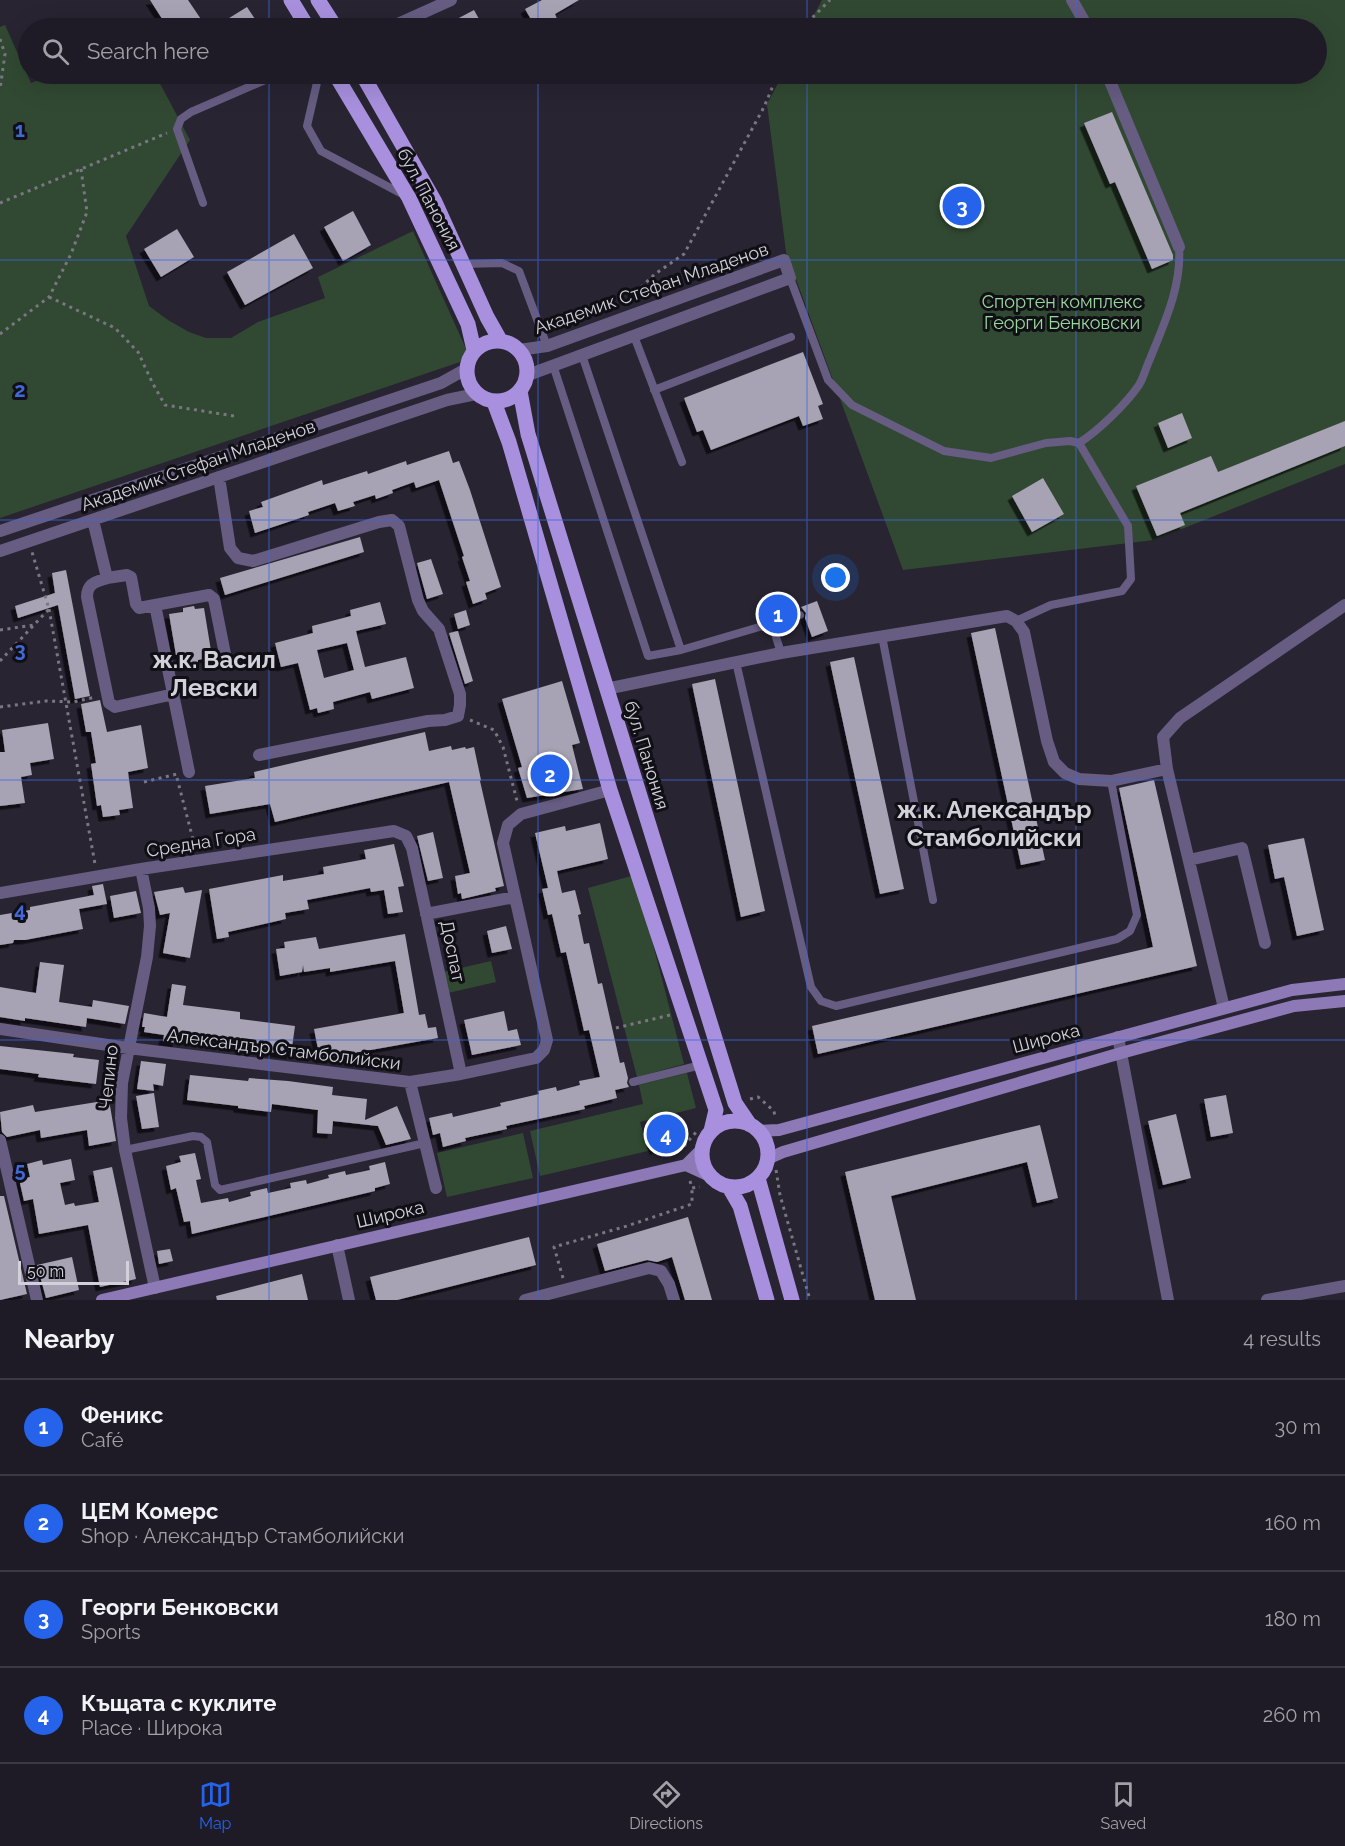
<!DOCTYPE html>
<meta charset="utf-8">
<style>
body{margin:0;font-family:Raleway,sans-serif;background:#2b2832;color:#f1f3f6}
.scale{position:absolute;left:18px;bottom:15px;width:111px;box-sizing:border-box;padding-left:6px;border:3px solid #d2d0d9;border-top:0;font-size:16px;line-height:21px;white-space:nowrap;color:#d2d0d9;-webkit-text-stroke:4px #100f15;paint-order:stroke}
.you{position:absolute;left:836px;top:578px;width:21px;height:21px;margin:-15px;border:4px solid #fff;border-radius:50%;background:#1a73e8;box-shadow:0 0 0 9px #1a73e833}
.badge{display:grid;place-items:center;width:39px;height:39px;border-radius:50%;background:#2563eb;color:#fff;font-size:20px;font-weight:700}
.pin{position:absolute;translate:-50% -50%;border:3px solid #fff;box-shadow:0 2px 6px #0006}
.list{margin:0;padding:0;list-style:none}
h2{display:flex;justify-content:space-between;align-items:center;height:78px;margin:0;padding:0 24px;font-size:26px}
h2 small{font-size:20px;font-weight:400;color:#a1a1a7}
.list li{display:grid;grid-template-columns:39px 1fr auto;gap:18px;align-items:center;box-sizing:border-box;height:96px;padding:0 24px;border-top:2px solid #3c3943}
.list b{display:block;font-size:22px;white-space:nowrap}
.list p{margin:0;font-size:20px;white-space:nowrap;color:#a1a1a7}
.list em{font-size:20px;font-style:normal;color:#a1a1a7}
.icon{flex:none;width:33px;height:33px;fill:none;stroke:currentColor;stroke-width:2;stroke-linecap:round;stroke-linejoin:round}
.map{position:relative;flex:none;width:1345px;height:1300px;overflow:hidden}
.search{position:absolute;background:#1e1b26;box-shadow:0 6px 24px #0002;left:18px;right:18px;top:18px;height:66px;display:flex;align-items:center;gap:15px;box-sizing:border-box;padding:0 21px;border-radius:33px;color:#a1a1a7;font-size:22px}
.sheet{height:462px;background:#1e1b26}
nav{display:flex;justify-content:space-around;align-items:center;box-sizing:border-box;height:84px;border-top:2px solid #3c3943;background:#1e1b26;font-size:16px;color:#a1a1a7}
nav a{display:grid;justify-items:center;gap:3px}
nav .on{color:#2563eb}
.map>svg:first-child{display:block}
.green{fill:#314932}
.building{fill:#a7a3b4;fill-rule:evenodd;filter:url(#shadow)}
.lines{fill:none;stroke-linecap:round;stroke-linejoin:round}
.path{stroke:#7a7782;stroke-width:3;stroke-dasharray:3 4.5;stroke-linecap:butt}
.service{stroke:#675c82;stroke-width:8}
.minor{stroke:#675c82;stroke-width:12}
.secondary{stroke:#8c79b6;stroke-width:12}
.primary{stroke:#a890de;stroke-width:15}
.grid{fill:none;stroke:#4168d8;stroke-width:1.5;stroke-opacity:0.55}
.labels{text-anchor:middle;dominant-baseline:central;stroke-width:6;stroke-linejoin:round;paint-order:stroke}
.street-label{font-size:18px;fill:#d2d0d9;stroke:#100f15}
.park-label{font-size:18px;fill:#99d89c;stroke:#100f15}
.district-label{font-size:24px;font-weight:bold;fill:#d2d0d9;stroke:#100f15}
.grid-label{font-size:20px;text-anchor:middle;font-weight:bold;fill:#4168d8;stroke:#100f15;stroke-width:6;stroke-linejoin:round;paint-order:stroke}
</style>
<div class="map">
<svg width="1345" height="1300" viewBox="0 0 1345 1300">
<defs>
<filter id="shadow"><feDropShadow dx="-4.5" dy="4.5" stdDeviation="0" flood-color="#0009"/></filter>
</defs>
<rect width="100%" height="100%" fill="#282432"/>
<path class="green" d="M 822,0 L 1345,0 L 1345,464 L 1154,540 L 903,570 L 786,252 L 767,104 L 783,74 L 1316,74 L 1316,28 L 807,28 Z
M 5,25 L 31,83 L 55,74 L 155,74 L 190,140 L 126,236 L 149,306 L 168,320 L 189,332 L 206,338 L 231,338 L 258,322 L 325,298 L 318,277 L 413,231 L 467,351 L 460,362 L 0,518 L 0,27 Z
M 635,875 L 684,1064 L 637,1077 L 588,888 Z
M 491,961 L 496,982 L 448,993 L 443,972 Z
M 687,1073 L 696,1108 L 640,1122 L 648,1151 L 540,1176 L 530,1131 L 643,1104 L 639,1085 Z
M 523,1133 L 533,1178 L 447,1197 L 437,1153 Z"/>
<path class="building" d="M 150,0 L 188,0 L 207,28 L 168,28 Z
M 542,0 L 579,0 L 555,14 L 558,21 L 545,28 L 536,28 L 525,9 Z
M 247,7 L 261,28 L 213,28 Z
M 474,10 L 484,28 L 440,28 Z
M 1112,112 L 1173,255 L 1173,260 L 1152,269 L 1115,182 L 1110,184 L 1084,123 Z
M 353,211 L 371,245 L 343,261 L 324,227 Z
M 177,229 L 194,257 L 161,277 L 144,249 Z
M 294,234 L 313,268 L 245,305 L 227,272 Z
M 803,352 L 823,404 L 818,406 L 823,419 L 803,426 L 799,416 L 711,450 L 703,430 L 697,432 L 684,398 Z
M 1182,413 L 1192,438 L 1168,448 L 1158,423 Z
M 1345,421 L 1345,446 L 1180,513 L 1185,525 L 1157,536 L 1136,486 L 1211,456 L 1218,472 Z
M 449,451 L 453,463 L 459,461 L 470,490 L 501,587 L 485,593 L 487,599 L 473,604 L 466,582 L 470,581 L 462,557 L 464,556 L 439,480 L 416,488 L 414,482 L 392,490 L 393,493 L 376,499 L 375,495 L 353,502 L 355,506 L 338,511 L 335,503 L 308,512 L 309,515 L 255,533 L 249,511 L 263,507 L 261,502 L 322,480 L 323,485 L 367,471 L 368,474 L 406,461 L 407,465 Z
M 1043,478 L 1064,514 L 1032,532 L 1012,496 Z
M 360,537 L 364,552 L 225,595 L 220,578 Z
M 431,559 L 443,594 L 427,599 L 417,563 Z
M 66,570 L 90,696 L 75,699 L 58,605 L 18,618 L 15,606 L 55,593 L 52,573 Z
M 817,601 L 828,631 L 812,637 L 805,618 L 806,613 L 801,607 Z
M 380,602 L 386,624 L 356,631 L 365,667 L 406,657 L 414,688 L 372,699 L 370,692 L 333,702 L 334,709 L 318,713 L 317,708 L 310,710 L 298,663 L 281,667 L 275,643 L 313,633 L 312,626 L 351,616 L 350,610 ZM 347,643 L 354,670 L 324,678 L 317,650 Z
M 194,606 L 195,609 L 204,608 L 212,657 L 198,660 L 198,665 L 182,667 L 180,655 L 176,655 L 169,614 L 183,612 L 183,608 Z
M 466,610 L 470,625 L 458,629 L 454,614 Z
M 995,628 L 1045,860 L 1021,865 L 971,633 Z
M 458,631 L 473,681 L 465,684 L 449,633 Z
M 854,657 L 904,889 L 880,894 L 830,662 Z
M 715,679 L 765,911 L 741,917 L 692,684 Z
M 562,681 L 580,743 L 572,745 L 583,789 L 527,798 L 518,768 L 522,767 L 502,699 Z
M 100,700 L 107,732 L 141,725 L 148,768 L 128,772 L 133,808 L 119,810 L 120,815 L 103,817 L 101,805 L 97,806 L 91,764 L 96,763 L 91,732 L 86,732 L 81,704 Z
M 48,723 L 54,759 L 30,763 L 32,775 L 21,777 L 25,803 L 0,806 L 0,752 L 5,752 L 2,730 Z
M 425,732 L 429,751 L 451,746 L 452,750 L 465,747 L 466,749 L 474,747 L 481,780 L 480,781 L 504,886 L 495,888 L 496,891 L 462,899 L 461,893 L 458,894 L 455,876 L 470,873 L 449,782 L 275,822 L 270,804 L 210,814 L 205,786 L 255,778 L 254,772 Z
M 1154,780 L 1197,966 L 818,1054 L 812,1026 L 1153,947 L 1119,788 Z
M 600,823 L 608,859 L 557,871 L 562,893 L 575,890 L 581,914 L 578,915 L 584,944 L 589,943 L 598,984 L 602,983 L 620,1063 L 624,1062 L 628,1078 L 627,1083 L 629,1087 L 615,1090 L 617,1098 L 584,1106 L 585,1109 L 506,1126 L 507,1129 L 465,1138 L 466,1141 L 443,1147 L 440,1133 L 433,1135 L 429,1118 L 452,1113 L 453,1117 L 501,1106 L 500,1103 L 539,1094 L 538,1091 L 556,1087 L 557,1091 L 580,1085 L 579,1081 L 600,1077 L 589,1030 L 584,1031 L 566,952 L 561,953 L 552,914 L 548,915 L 542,889 L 548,888 L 535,833 L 565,826 L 566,831 Z
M 433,832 L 443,878 L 428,881 L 417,836 Z
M 1304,838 L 1324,930 L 1297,936 L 1284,877 L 1275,879 L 1268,845 Z
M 394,844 L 404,886 L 398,887 L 403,912 L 388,914 L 384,890 L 371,892 L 370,888 L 307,900 L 309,909 L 285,913 L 286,919 L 228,932 L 229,937 L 217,939 L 209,889 L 283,875 L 283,881 L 324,874 L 323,867 L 366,859 L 364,850 Z
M 103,884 L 107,904 L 79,909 L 83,929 L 25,940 L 14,940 L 13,943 L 0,945 L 0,915 L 30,910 L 30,907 L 94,895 L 92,886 Z
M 183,887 L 185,893 L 202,890 L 190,958 L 163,953 L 170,913 L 160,915 L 154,892 Z
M 136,891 L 141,913 L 114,918 L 110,896 Z
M 506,926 L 512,949 L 492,953 L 487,931 Z
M 405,934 L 419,1015 L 425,1014 L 428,1028 L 436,1027 L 438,1038 L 320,1059 L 314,1029 L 404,1013 L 395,961 L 330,972 L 330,968 L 304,972 L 303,965 L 302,972 L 280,976 L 276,949 L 285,948 L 284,942 L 316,937 L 319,949 Z
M 40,962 L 64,965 L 59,1002 L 92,1007 L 93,1000 L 129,1006 L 125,1024 L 87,1018 L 86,1027 L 25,1018 L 25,1021 L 0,1017 L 0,987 L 36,993 Z
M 172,984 L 186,986 L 183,1005 L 240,1012 L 240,1019 L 295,1026 L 291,1055 L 250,1049 L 251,1040 L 179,1032 L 177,1043 L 163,1041 L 164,1035 L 144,1032 L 145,1027 L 142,1027 L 144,1013 L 167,1017 Z
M 504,1011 L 508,1031 L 517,1029 L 521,1045 L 472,1055 L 464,1020 Z
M 0,1046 L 74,1054 L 73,1057 L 99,1060 L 96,1084 L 38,1077 L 39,1074 L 0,1069 Z
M 141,1061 L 166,1064 L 163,1086 L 153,1084 L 154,1091 L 137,1089 Z
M 190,1075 L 248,1081 L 249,1078 L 288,1081 L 333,1087 L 332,1095 L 367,1099 L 365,1120 L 397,1106 L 411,1139 L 386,1145 L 378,1126 L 333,1121 L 332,1134 L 317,1133 L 318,1110 L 272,1104 L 271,1112 L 238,1108 L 238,1106 L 187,1100 Z
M 154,1093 L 159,1127 L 142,1129 L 136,1096 Z
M 1226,1095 L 1233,1133 L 1211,1137 L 1204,1099 Z
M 109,1100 L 116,1141 L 89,1146 L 87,1130 L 41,1138 L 40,1130 L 7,1137 L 2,1132 L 0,1112 L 33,1105 L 35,1112 Z
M 1176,1114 L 1191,1178 L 1163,1185 L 1148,1121 Z
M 677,1119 L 683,1142 L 654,1150 L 648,1126 Z
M 1040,1125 L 1058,1198 L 1037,1203 L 1027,1162 L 891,1196 L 916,1300 L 875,1300 L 845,1172 Z
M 195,1153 L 201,1179 L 196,1180 L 201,1203 L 228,1198 L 229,1202 L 251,1196 L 250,1192 L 267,1188 L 268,1193 L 291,1188 L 290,1183 L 306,1180 L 307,1184 L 329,1178 L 328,1175 L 345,1171 L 346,1175 L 370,1170 L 369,1166 L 385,1162 L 390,1184 L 375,1188 L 375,1191 L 192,1234 L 190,1221 L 184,1222 L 176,1188 L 171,1190 L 166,1166 L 181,1162 L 179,1156 Z
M 71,1159 L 75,1180 L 60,1183 L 65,1205 L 74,1203 L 75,1206 L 99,1202 L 93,1171 L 112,1167 L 136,1279 L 100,1287 L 88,1225 L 39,1234 L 33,1199 L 24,1201 L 19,1179 L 30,1177 L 27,1164 L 42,1160 L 43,1165 Z
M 0,1196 L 4,1196 L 27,1294 L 0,1300 Z
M 688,1217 L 712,1300 L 685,1300 L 672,1257 L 657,1262 L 647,1260 L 605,1271 L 597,1244 Z
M 529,1237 L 536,1265 L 397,1300 L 376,1300 L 370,1277 Z
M 170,1249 L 173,1261 L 159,1264 L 157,1251 Z
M 72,1257 L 79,1290 L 46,1298 L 37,1265 Z
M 302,1274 L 308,1300 L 217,1300 L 216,1296 Z"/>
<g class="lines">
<path class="path" d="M 802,28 L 830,0
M 0,39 L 5,54 L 0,89
M 0,203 L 167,133
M 49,297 L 115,328 L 138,352 L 153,384 L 165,405 L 234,416
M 637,301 L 638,290 L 655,274 L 684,254 L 764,107 L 778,74
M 0,334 L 49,297 L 71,254 L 87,212 L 81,169
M 49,609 L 95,864
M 0,630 L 34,625
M 0,661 L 49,609 L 32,552
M 0,707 L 46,701 L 73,702 L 96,697
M 470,720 L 494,730 L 503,747 L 517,801
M 177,778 L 195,847
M 144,782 L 177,774
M 616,1028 L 670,1015
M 750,1099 L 758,1097 L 774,1111 L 775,1117
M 684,1146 L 697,1131
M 776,1170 L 780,1195 L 810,1300
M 690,1181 L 692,1188 L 700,1187
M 563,1278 L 554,1247 L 627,1226 L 692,1204 L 692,1188"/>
<path class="service" d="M 319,74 L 307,126 L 321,151 L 404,195
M 203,203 L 177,129 L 181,119 L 191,112 L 279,74
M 464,264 L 502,263 L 519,271 L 547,346
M 790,278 L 828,380 L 852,405 L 944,451 L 991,458 L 1046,443 L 1070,441 L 1079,443
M 634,336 L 682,462
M 582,355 L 681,650
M 553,365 L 648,656 L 681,650 L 800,615
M 654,390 L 791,337
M 1016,621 L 1051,605 L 1122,591 L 1131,579 L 1128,526 L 1079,443 C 1098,431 1126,404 1139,385 C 1144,377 1146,367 1150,359 C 1164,324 1182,286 1179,247
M 772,624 L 781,653
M 882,636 L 933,900
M 736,662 L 811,987 L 821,1001 L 836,1006 L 1117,939 L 1130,931 L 1137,915 L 1111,781
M 633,1082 L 701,1065
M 125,1150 L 193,1136 L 201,1137 L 207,1142 L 215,1185 L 220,1190 L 425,1143"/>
<path class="minor" d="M 1072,0 L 1088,28
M 389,28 L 451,0
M 1107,74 L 1179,247
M 519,350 L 547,346 L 784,260 L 790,278 L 528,375
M 219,477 L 230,548 L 238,558 L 253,561 L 379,522 L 392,520 L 399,526 L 418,600 L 423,611 L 439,629 L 460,694 L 460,705 L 458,716 L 445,720 L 428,721 L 259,755
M 93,520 L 107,578 L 127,575 L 131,577 L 136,604 L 139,608 L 155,605 L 189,772
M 0,531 L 441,383 L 466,369
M 0,551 L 447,400 L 476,394
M 107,578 C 96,582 87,583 87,597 L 109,703 L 115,707 L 174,694
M 155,605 L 209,595 L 214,599 L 225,654
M 606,689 L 781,653 L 1007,616 L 1016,621 L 1024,632 L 1047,741 L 1054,762 L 1065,773 L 1079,779 L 1111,781 L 1167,769
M 1189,860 L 1242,848 L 1265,943
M 141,869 L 149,908 L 150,926 L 147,957 L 122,1083 L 121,1118 L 125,1150 L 155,1288
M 0,893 L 141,869 L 394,831 L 406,836 L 412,848 L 461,1074
M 426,914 L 515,897
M 1224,1008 L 1167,769 L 1163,737 L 1180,718 L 1345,605
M 0,1029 L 128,1048 L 410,1082 L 461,1074 L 536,1058 L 544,1050 L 547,1040 L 503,843 L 508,825 L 521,814 L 610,790
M 1118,1037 L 1168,1300
M 410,1082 L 436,1188
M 0,1140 L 37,1300
M 337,1245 L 349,1300
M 525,1300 L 649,1268 L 661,1271 L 669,1284 L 674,1300
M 1267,1300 L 1345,1286"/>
<path class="secondary" d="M 758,1131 L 779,1130 L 1292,990 L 1345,984
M 767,1159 L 783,1152 L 1121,1053 L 1294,1006 L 1345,1001
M 686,1165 L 710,1176
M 102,1300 L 686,1165 L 702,1149"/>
<path class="primary" d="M 291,0 L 308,28
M 318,0 L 336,28
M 335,74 L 409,198 L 468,324 L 474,350
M 362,74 L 435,202 L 487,317 L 500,340
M467 371a30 30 0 1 1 60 0a30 30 0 1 1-60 0Z
M 520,391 L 528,434 L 735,1103 L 750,1125
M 494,402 L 509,442 L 610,790 L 716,1110 L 711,1131
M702 1154a33 33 0 1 1 66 0a33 33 0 1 1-66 0Z
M 758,1178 L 792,1300
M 729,1187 L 740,1206 L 767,1300"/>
</g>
<path class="grid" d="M 269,0 L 269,28M 538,0 L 538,28M 807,0 L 807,28M 1076,0 L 1076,28M 269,74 L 269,1300M 538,74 L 538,1300M 807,74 L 807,1300M 1076,74 L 1076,1300M 0,260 L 1345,260M 0,520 L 1345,520M 0,780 L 1345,780M 0,1040 L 1345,1040"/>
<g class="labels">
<g class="street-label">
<text transform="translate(429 199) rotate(62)">бул. Панония</text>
<text transform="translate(651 288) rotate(-19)">Академик Стефан Младенов</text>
<text transform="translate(198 465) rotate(-19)">Академик Стефан Младенов</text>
<text transform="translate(647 755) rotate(73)">бул. Панония</text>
<text transform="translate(201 842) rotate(-9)">Средна Гора</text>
<text transform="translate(453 951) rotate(78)">Доспат</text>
<text transform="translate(1046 1038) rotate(-15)">Широка</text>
<text transform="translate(284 1049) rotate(7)">Александър Стамболийски</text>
<text transform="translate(108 1077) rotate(-84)">Чепино</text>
<text transform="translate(390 1214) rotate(-13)">Широка</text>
</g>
<g class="park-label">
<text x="1062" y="301">Спортен комплекс<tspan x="1062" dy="21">Георги Бенковски</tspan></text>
</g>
<g class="district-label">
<text x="214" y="659">ж.к. Васил<tspan x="214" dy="28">Левски</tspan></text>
<text x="994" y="809">ж.к. Александър<tspan x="994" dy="28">Стамболийски</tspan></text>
</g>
</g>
<g class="grid-label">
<text x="20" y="137">1</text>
<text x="20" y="397">2</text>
<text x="20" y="657">3</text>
<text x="20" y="917">4</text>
<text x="20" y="1177">5</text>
</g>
</svg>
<div class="scale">50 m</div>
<div class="you"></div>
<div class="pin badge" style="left:778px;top:614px">1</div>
<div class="pin badge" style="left:550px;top:774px">2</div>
<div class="pin badge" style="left:962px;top:206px">3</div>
<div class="pin badge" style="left:666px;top:1134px">4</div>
<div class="search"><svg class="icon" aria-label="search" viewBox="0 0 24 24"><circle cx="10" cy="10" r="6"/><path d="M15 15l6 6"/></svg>Search here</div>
</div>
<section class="sheet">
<h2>Nearby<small>4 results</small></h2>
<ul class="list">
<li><span class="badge">1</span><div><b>Феникс</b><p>Café</p></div><em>30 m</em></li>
<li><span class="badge">2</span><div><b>ЦЕМ Комерс</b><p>Shop · Александър Стамболийски</p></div><em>160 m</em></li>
<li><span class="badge">3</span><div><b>Георги Бенковски</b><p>Sports</p></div><em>180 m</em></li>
<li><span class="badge">4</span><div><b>Къщата с куклите</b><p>Place · Широка</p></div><em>260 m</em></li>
</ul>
</section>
<nav>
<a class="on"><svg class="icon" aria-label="map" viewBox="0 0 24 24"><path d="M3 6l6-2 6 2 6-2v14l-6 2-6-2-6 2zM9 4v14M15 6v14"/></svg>Map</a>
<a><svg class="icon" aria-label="directions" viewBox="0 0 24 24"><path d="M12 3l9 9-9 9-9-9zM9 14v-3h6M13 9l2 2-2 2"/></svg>Directions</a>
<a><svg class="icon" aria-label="saved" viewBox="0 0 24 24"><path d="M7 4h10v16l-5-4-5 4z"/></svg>Saved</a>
</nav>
